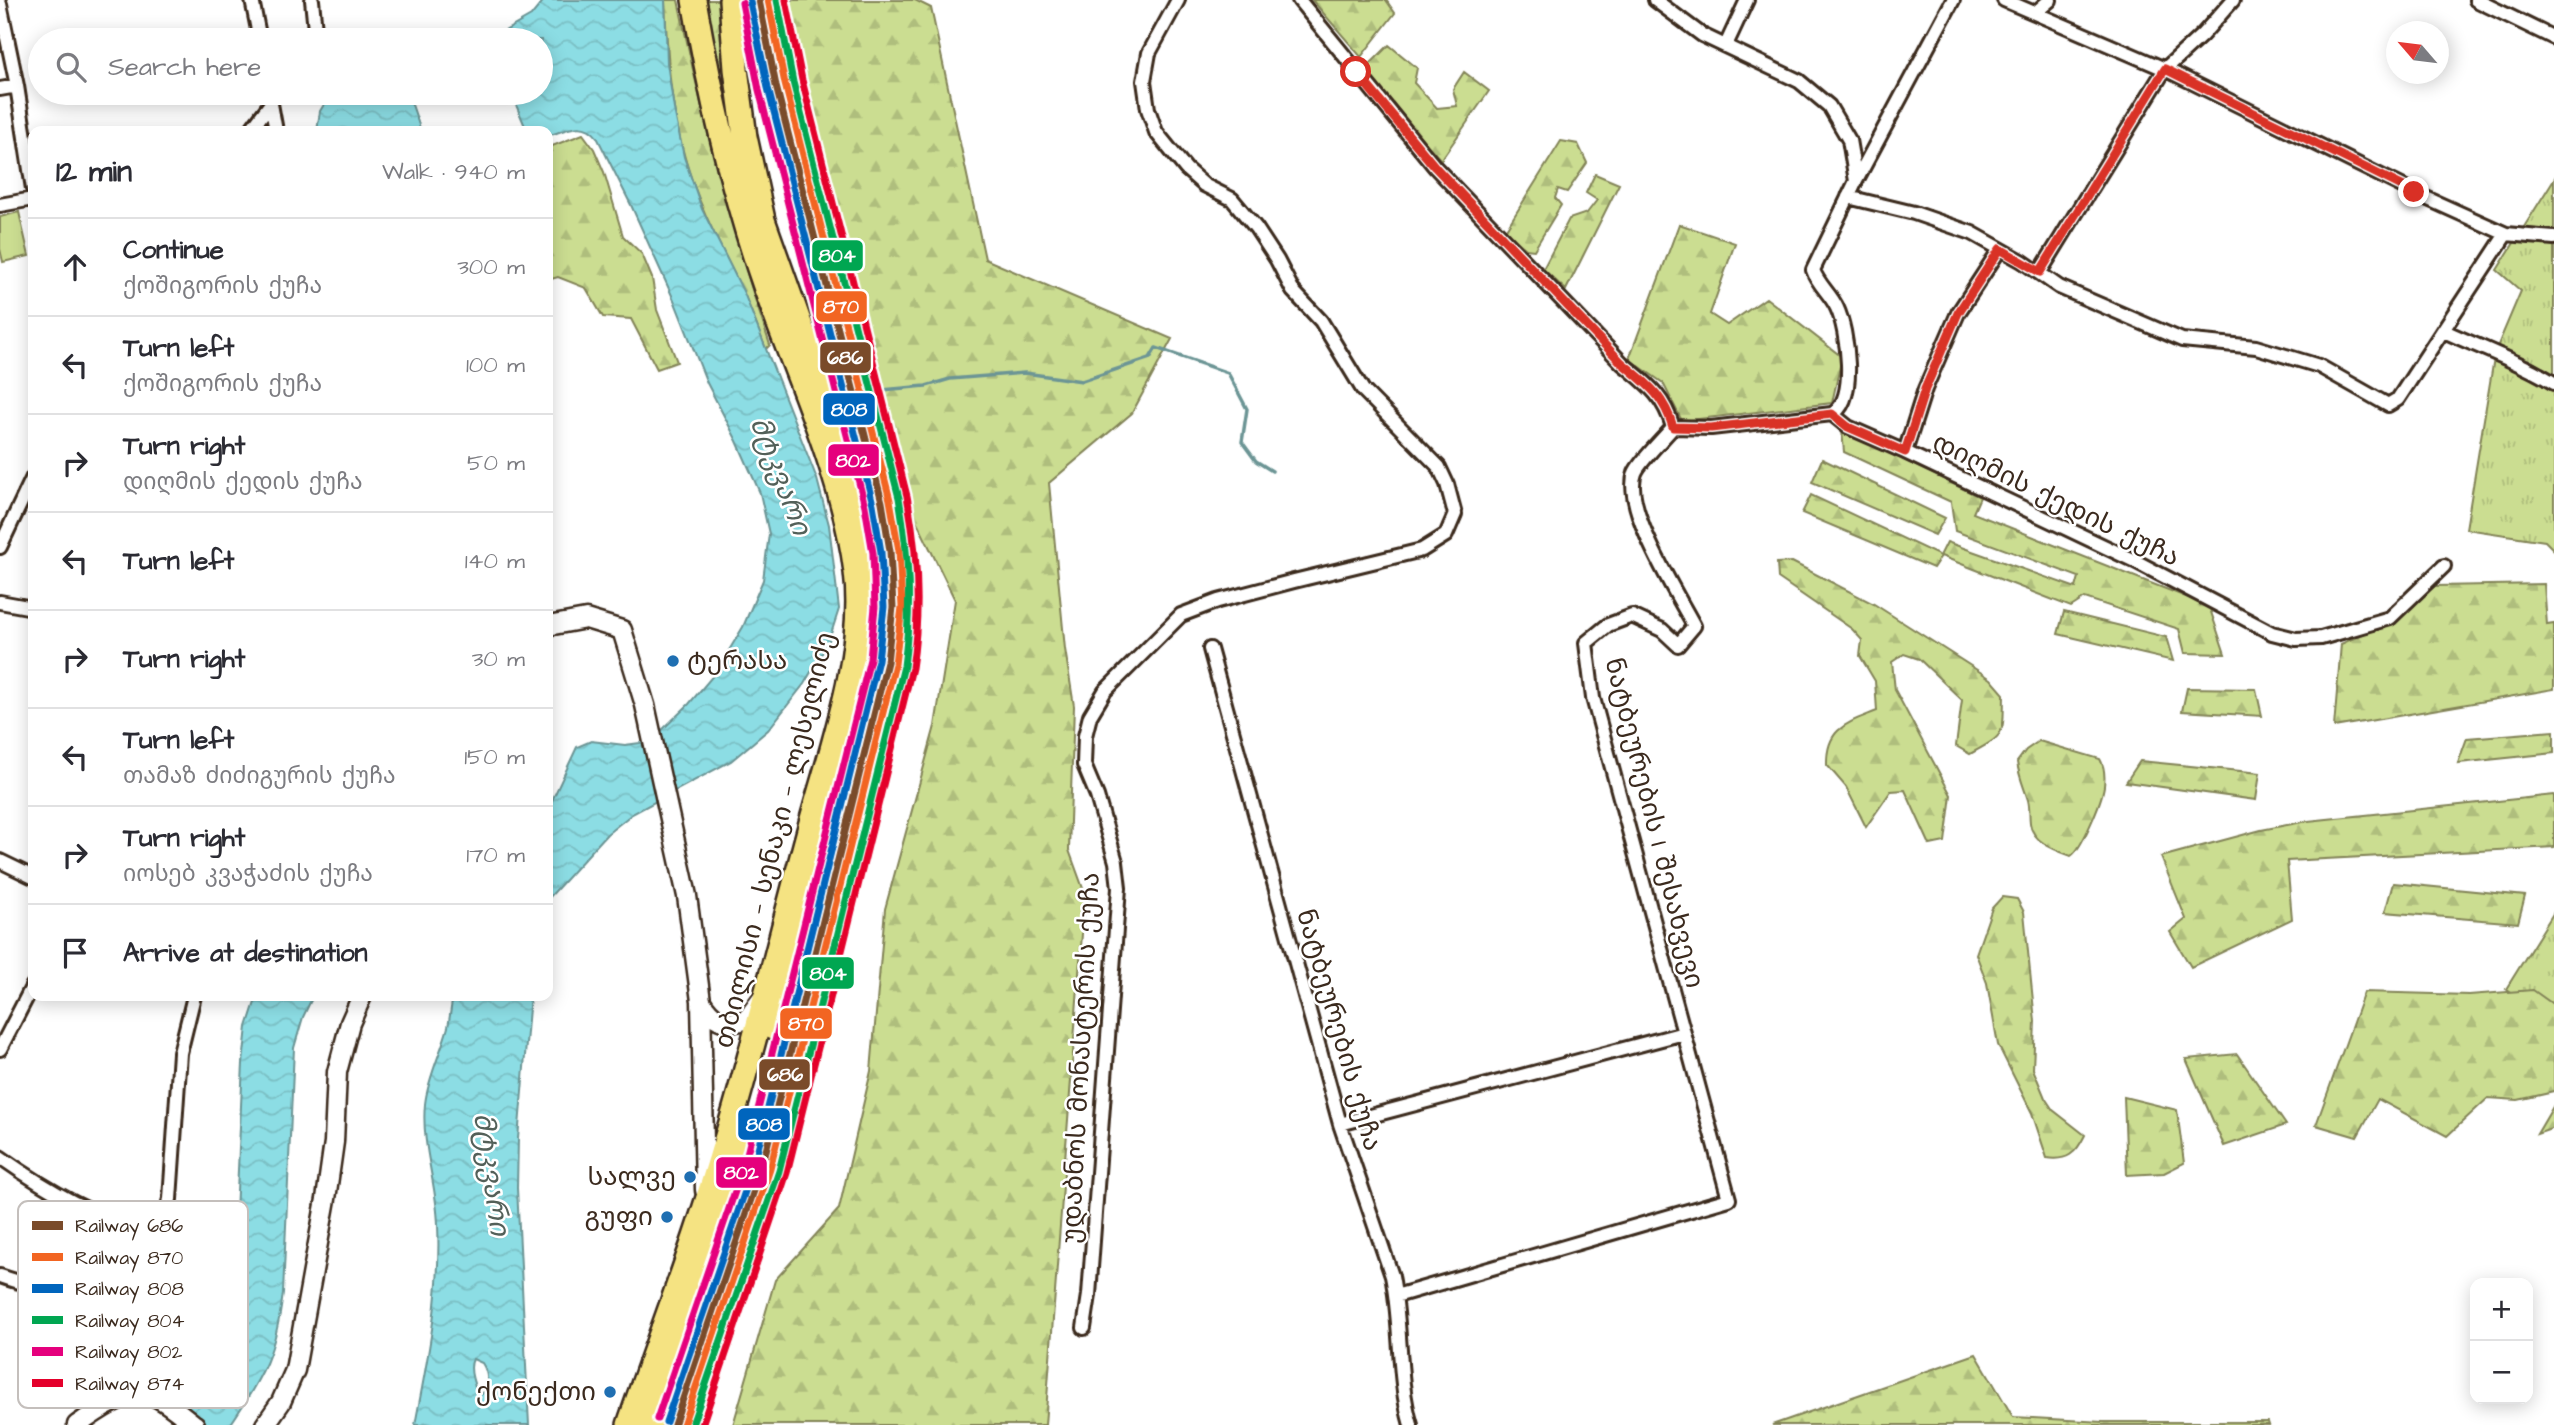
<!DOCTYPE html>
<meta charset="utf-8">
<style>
body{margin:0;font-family:"Architects Daughter","Noto Sans Georgian",sans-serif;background:#f2f2f3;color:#2b2b33}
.controls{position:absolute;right:21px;bottom:21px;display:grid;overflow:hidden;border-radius:14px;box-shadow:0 4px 18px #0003}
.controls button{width:63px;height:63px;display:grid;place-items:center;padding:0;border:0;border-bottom:2px solid #e1e1e2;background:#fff;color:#2b2b33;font:35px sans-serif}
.compass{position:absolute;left:2386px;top:21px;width:63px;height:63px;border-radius:50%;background:#fff;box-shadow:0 4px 18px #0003;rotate:298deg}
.stop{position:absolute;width:21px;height:21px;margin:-16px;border:5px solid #d93025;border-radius:50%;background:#fff}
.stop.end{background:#d93025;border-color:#fff;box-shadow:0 2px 7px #0008}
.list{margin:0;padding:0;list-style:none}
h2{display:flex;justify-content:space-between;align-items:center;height:91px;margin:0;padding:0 28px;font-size:30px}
h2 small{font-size:23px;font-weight:400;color:#7c7c81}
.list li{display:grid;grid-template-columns:46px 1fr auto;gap:21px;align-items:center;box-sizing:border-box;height:98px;padding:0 28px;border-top:2px solid #e1e1e2}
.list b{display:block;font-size:26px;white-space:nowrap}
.list p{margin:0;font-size:23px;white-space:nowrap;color:#7c7c81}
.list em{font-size:23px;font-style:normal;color:#7c7c81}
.icon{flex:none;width:38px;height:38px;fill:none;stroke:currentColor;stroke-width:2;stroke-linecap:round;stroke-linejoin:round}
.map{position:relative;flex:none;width:2554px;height:1425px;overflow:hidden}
.search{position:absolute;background:#fff;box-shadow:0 4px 18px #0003;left:28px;top:28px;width:525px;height:77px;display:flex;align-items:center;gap:18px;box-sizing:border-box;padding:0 24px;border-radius:38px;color:#7c7c81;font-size:26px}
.panel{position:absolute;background:#fff;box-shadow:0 4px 18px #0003;left:28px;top:126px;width:525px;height:875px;border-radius:14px}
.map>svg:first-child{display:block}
.grass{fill:url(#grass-tufts);stroke:#838458;stroke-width:2}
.forest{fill:url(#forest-firs);stroke:#838458;stroke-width:2}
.pitch{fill:#cbdd91;stroke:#838458;stroke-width:2}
.water{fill:url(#water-waves);stroke:#6c9595;stroke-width:2;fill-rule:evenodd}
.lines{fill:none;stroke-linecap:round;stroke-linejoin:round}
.stream{stroke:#6c9595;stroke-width:3.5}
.street-casing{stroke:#3b2a1e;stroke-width:18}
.secondary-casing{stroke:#3b2a1e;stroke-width:23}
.highway-casing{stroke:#3b2a1e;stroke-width:28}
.street{stroke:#fff;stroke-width:12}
.secondary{stroke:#fff;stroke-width:18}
.highway{stroke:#f5e382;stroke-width:23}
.rail-1-casing{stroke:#fff;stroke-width:12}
.rail-2-casing{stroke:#fff;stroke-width:12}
.rail-3-casing{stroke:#fff;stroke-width:12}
.rail-4-casing{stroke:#fff;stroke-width:12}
.rail-5-casing{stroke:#fff;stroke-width:12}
.rail-6-casing{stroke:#fff;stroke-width:12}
.rail-1{stroke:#7a4b2a;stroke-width:7}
.rail-2{stroke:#f26522;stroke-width:7}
.rail-3{stroke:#0065bd;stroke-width:7}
.rail-4{stroke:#00a651;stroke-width:7}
.rail-5{stroke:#e5007d;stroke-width:7}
.rail-6{stroke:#e4002b;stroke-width:7}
.route{stroke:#d93025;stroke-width:9}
.poi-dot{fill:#1f6fb2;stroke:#fff;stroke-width:2.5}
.labels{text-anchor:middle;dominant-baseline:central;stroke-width:5;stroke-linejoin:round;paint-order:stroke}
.street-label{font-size:26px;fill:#3b2a1e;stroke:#fff}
.poi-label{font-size:26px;fill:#3b2a1e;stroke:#fff;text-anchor:end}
.water-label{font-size:28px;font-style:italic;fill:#536059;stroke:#fff}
.key{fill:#fff;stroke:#c4bfbc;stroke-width:2}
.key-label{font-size:19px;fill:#3b2a1e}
.line-badge{stroke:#fff;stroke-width:2.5}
.badge-label{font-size:19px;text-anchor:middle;font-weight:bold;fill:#fff}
</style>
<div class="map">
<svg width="2554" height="1425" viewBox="0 0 2554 1425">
<defs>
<pattern id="grass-tufts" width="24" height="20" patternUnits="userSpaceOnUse" patternTransform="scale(1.75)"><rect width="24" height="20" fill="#cbdd91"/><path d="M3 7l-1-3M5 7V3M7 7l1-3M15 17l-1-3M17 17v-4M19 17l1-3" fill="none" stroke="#afbe7d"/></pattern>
<pattern id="forest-firs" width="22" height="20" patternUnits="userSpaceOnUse" patternTransform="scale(1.75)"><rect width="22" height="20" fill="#cbdd91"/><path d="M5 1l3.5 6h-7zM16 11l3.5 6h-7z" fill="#afbe7d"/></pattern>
<pattern id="water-waves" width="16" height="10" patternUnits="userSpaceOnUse" patternTransform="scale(1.75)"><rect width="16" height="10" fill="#8cdde4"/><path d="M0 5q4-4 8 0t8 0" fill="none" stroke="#7abec3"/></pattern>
</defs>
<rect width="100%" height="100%" fill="#fff"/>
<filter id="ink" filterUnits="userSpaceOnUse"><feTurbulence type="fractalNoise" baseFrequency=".0143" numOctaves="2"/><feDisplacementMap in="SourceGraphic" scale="14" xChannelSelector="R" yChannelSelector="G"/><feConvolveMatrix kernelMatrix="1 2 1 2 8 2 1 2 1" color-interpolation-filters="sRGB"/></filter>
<g filter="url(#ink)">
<path class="grass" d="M 2554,179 L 2554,550 L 2545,541 L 2466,529 L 2495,352 L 2521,291 L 2497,270 Z
M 2554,912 L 2554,1022 L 2506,989 Z"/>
<path class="forest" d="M 665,0 L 678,0 C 702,118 732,232 770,345 L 766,349 C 758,330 751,309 742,290 C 721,247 698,205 685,158 C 670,107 667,53 665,0 Z
M 706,0 L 721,0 L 726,73 L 718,70 Z
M 781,0 L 915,0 L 931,8 L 985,259 L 1172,339 L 1132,413 L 1049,483 L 1065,649 L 1074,706 L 1069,850 L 1085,894 L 1045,1425 L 733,1425 L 775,1280 L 839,1209 L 871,1071 L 885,909 L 935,726 L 955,600 L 900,487 L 818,176 Z
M 1312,0 L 1386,0 L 1395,13 L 1361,57 Z
M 1389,45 L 1417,68 L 1414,83 L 1437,108 L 1457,106 L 1453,89 L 1464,72 L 1489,91 L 1441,160 L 1362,72 Z
M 583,134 L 594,149 L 604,172 L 623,236 L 642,254 L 652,278 L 657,310 L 677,362 L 657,369 L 631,319 L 603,317 L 586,288 L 558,277 L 548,280 L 548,151 L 552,146 Z
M 1561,141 L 1578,144 L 1587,163 L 1567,192 L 1558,189 L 1555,198 L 1561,205 L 1534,250 L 1526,249 L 1505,231 Z
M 1595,174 L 1619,184 L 1566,290 L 1543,269 L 1569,219 L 1587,213 L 1597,200 L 1586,193 Z
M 1679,224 L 1735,243 L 1710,314 L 1727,325 L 1766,298 L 1842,357 L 1832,403 L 1682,421 L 1663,383 L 1629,359 Z
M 1842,430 L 1980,497 L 1973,513 L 2209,606 L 2225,654 L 2185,653 L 2179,629 L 2085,598 L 2071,607 L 1941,556 L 1933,568 L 1802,513 L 1811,495 L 1940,556 L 1947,542 L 2076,588 L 2079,577 L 1955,531 L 1951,502 L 1844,452 Z
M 1822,459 L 1945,518 L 1935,535 L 1812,482 Z
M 1792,562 L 1874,604 L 1991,679 L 2004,694 C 2003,735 2007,734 1970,754 L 1956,746 L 1962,700 L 1919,659 L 1904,654 L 1892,662 L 1895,690 L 1951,795 L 1945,842 L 1930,845 L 1905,790 L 1891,791 L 1866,827 L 1846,787 L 1827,765 C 1826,727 1848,723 1877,711 L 1875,681 L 1860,656 L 1862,640 L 1852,629 L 1778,578 L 1777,563 Z
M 2544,584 L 2547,625 L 2554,624 L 2554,689 L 2334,727 L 2341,644 L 2372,630 L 2435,586 Z
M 2064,612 L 2166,637 L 2173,661 L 2058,634 Z
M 2187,688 L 2256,689 L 2262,716 L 2182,711 Z
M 2554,731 L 2554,753 L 2458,763 L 2467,738 Z
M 2039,741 L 2100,759 C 2105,767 2105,777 2104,786 C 2102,800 2082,849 2071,856 C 2055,850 2032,842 2030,823 C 2029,815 2030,807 2028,800 C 2024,787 2019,777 2017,762 L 2026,750 Z
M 2140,761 L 2260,773 L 2256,800 L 2126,782 Z
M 2554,795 L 2554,847 L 2287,861 L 2292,919 L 2191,967 L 2170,932 L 2186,919 L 2161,857 L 2261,830 L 2308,821 Z
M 2393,883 L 2394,883 L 2525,896 L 2518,923 L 2385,912 Z
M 2002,897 L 2017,899 L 2024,912 L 2035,1021 L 2033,1069 L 2045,1098 L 2053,1110 L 2085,1135 C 2076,1154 2067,1161 2047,1158 L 2032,1113 L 1998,1045 L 1987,983 L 1976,954 L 1992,908 Z
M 2533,990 L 2554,1005 L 2554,1092 L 2518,1100 L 2488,1098 L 2447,1136 L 2378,1099 L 2357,1137 L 2316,1125 L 2364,992 L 2469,995 Z
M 2237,1054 L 2286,1125 L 2224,1146 L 2186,1059 Z
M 2124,1097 L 2177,1110 L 2184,1163 L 2164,1173 L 2127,1175 Z
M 2554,1105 L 2554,1128 L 2537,1134 Z
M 1976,1354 L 2013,1417 L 2103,1422 L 2268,1422 L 2269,1425 L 1772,1425 Z"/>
<path class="pitch" d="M 19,212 L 29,256 L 3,262 L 0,249 L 0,217 Z"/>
<path class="water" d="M 544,0 L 665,0 L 667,63 L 674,109 L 684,157 L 702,209 L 744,293 L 817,479 L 829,525 L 839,609 L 828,643 L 804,684 L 768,730 L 731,761 L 632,814 L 607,834 L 548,899 L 548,809 L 577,747 L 591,741 L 625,745 L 640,743 L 660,732 L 689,704 L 716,672 L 743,627 L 763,580 L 769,534 L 760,493 L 737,441 L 707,383 L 674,300 L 631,205 L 597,137 C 584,119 566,130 548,136 L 548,131 L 527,131 L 511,93 L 541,93 L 541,40 L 489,40 L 531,16 Z
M 331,93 L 408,93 L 421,131 L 317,131 L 320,111 Z
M 257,996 L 313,996 L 303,1017 L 294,1048 L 283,1293 C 276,1352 263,1376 230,1425 L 171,1425 C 200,1387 217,1366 231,1319 L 243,1063 L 247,1027 Z
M 453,996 L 530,996 L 518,1139 L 517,1188 L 529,1425 L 415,1425 C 428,1358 441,1294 438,1225 C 437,1185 421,1144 425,1104 C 428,1077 441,1053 448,1027 C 450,1017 451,1006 453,996 ZM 473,1359 L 482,1363 C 488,1372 490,1387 482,1394 L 477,1392 C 473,1382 468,1368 473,1359 Z"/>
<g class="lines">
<path class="stream" d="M 871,391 L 926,386 L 950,379 L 1025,373 L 1082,381 L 1150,358 L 1156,348 L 1228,373 L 1247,409 L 1242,442 L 1256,461 L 1272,471
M 845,399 L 869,484
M 841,401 L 851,397
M 871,704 L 882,659 L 887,619
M 665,1425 L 711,1290 L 767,1100 L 780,1077 L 797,989 L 851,783"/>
<defs>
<path id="street" d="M 252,0 L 260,40
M 312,0 L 316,40
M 1299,0 L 1435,167 L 1622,363 C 1647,384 1663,394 1673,427
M 1655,0 L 1702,35 L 1799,81 L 1829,106 L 1849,140 L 1856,181
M 2004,0 L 2165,69 L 2426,198 L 2506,234 L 2554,238
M 2476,0 L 2554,38
M 0,4 L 17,86 L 33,189
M 2035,13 L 2050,0
M 1726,45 L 1747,0
M 0,89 L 17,86
M 269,93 L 276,131
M 250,131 L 271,103
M 1848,197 L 1914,213 L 1972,233 L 2022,261 L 2059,287 L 2182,340 L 2256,347 L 2319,366 L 2388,405 L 2398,399 L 2506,234
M 0,205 L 33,199
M 2040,272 L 2165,69 L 2202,35 L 2233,0
M 2444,331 C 2481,348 2520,362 2554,383
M 1832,414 L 1848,427 L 1905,452 L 2135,561 L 2272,633 L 2296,639 L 2321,638 L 2390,618 L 2444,566
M 1832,414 C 1858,401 1847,329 1837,308 C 1831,294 1818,285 1813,270 L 1856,181 L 1953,0
M 1673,427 L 1711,428 L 1832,414
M 1905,452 L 1925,389 L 1958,313 L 2000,249
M 0,547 L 33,477
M 0,602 L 33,608
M 1210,649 L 1340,1124 L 1392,1276 C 1402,1325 1397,1377 1411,1425
M 0,861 L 33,877
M 0,1049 L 33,985
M 1340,1124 L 1684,1033
M 0,1157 C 37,1183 90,1216 135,1227 C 143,1229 153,1228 162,1228
M 0,1276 C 20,1283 43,1290 65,1288 C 90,1286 136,1257 160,1245
M 1396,1296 L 1729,1199 L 1593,698 L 1586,643 L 1608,625 L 1632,616 L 1662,630 L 1678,645 L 1694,626 C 1677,594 1622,507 1635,473 C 1639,462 1665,437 1673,427
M 1084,1328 L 1089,1295 L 1119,888 L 1116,862 L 1097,796 L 1084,765 L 1085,736 L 1090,716 L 1105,691 L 1181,615 L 1218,601 L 1294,581 L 1422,550 L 1446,535 L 1455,514 L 1447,484 L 1439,467 L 1363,390 L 1321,321 L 1293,291 L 1277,260 L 1256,228 L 1232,199 L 1204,185 L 1186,169 L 1156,132 L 1148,109 L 1144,81 L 1149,53 L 1178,0
M 157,1397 L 172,1369 L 184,1328 L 182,1298 L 160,1245 L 162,1228 L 170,1199 L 180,1053 L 194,996"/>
<path id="secondary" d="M 548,626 L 586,619 L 622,630 L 645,705 L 687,896 L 701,1001 L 705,1190
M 701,1001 C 712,1020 726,1027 747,1019 L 761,1000
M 77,1425 C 98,1411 131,1384 158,1398 C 171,1405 183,1416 195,1425
M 265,1425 L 281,1402 L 295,1370 L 326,1199 L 334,1142 L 337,1072 L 350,1023 L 362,996"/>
<path id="highway" d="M 731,0 L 736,69 L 745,137 L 763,220 L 861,496 L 874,559 L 878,605 L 858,711 L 773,1028
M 629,1425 C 662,1329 699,1233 727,1136 C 757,1036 781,934 808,834 C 829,754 867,654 856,572 C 844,476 798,380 766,289 C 733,195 711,98 694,0
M 650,1425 L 720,1220 L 744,1132"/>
</defs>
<use href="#street" class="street-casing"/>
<use href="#secondary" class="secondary-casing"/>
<use href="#highway" class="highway-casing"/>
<use href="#street" class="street"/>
<use href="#secondary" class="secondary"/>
<use href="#highway" class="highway"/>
<defs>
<path id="rail-1" d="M 674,1425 L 762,1167 L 887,662 L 893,607 L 890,551 L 882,502 L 776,86 L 759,0"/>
<path id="rail-2" d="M 683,1425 L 770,1169 L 895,664 L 902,607 L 899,551 L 890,500 L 785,84 L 768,0"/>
<path id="rail-3" d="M 666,1422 L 754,1165 L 878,660 L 884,607 L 881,552 L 873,504 L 768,88 L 750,2"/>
<path id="rail-4" d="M 692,1425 L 779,1171 L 904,666 C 912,606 909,557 899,498 L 793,82 L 777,0"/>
<path id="rail-5" d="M 657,1419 L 745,1162 L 870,659 L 875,607 L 873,553 L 865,506 L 759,90 L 742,3"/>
<path id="rail-6" d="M 702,1425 L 787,1173 L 912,668 C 921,610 918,554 907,496 L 802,80 L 786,0"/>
</defs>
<use href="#rail-1" class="rail-1-casing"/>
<use href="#rail-2" class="rail-2-casing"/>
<use href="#rail-3" class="rail-3-casing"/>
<use href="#rail-4" class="rail-4-casing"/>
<use href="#rail-5" class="rail-5-casing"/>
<use href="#rail-6" class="rail-6-casing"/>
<use href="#rail-1" class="rail-1"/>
<use href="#rail-2" class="rail-2"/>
<use href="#rail-3" class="rail-3"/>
<use href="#rail-4" class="rail-4"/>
<use href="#rail-5" class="rail-5"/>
<use href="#rail-6" class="rail-6"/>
</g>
</g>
<g class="lines" filter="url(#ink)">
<path class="route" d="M 1356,72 L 1435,167 L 1622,363 C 1647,384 1663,394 1673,427 L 1711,428 L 1832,414 L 1848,427 L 1905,452 L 1925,389 L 1958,313 L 2000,249 L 2040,272 L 2165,69 L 2414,192"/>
</g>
<g class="poi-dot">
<circle cx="673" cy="661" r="7"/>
<circle cx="690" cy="1177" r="7"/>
<circle cx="667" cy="1217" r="7"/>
<circle cx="610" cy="1392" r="7"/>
</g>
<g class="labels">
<g class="street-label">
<text transform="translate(2056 500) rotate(26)">დიღმის ქედის ქუჩა</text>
<text transform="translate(1654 823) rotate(76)">ნატბეურების I შესახვევი</text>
<text transform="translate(775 840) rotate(-76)">თბილისი — სენაკი — ლესელიძე</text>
<text transform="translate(1339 1030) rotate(74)">ნატბეურების ქუჩა</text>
<text transform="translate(1081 1058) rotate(-87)">უდაბნოს მონასტერის ქუჩა</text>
</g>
<g class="poi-label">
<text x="687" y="661" text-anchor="start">ტერასა</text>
<text x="676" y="1177">სალვე</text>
<text x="653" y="1217">გუფი</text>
<text x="596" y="1392">ქონექთი</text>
</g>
<g class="water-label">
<text transform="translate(780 476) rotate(69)">მტკვარი</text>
<text transform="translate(491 1174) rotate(82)">მტკვარი</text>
</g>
</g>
<rect x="18" y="1201" width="230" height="207" rx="10" class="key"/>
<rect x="32" y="1221" width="31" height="9" fill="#7a4b2a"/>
<rect x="32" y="1253" width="31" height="8" fill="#f26522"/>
<rect x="32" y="1284" width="31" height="9" fill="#0065bd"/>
<rect x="32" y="1316" width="31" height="8" fill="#00a651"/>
<rect x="32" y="1347" width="31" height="9" fill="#e5007d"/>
<rect x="32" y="1379" width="31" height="8" fill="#e4002b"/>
<g class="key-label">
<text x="75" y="1232">Railway 686</text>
<text x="75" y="1264">Railway 870</text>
<text x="75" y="1295">Railway 808</text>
<text x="75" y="1327">Railway 804</text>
<text x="75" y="1358">Railway 802</text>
<text x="75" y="1390">Railway 874</text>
</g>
<g class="line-badge">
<rect x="811" y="239" width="53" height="33" rx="7" fill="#00a651"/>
<rect x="815" y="290" width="53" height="33" rx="7" fill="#f26522"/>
<rect x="819" y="341" width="53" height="33" rx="7" fill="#7a4b2a"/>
<rect x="822" y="392" width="54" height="34" rx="7" fill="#0065bd"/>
<rect x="827" y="443" width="53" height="34" rx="7" fill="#e5007d"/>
<rect x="801" y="956" width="54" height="34" rx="7" fill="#00a651"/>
<rect x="779" y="1007" width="54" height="33" rx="7" fill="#f26522"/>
<rect x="758" y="1058" width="53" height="33" rx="7" fill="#7a4b2a"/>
<rect x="737" y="1107" width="54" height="34" rx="7" fill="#0065bd"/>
<rect x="715" y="1156" width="53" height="33" rx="7" fill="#e5007d"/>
</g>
<g class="badge-label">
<text x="837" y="262">804</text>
<text x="841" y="313">870</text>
<text x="845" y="364">686</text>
<text x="849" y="416">808</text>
<text x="853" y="467">802</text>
<text x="828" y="980">804</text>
<text x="806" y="1030">870</text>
<text x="785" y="1081">686</text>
<text x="764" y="1131">808</text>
<text x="741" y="1179">802</text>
</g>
</svg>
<div class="controls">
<button>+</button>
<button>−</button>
</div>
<svg class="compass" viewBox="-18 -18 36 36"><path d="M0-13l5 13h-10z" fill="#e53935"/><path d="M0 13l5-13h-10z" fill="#7c7c81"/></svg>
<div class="stop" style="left:1356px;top:72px"></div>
<div class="stop end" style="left:2414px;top:192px"></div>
<div class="search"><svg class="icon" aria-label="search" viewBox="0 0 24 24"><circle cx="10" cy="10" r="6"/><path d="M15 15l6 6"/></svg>Search here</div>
<section class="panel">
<h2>12 min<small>Walk · 940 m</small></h2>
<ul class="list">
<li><svg class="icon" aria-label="ahead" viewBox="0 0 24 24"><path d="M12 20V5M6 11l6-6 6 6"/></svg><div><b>Continue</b><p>ქოშიგორის ქუჩა</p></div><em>300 m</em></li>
<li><svg class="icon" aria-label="left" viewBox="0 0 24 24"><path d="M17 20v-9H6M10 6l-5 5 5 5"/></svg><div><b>Turn left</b><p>ქოშიგორის ქუჩა</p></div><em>100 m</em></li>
<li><svg class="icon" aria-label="right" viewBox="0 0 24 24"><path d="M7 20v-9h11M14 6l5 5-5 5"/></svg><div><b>Turn right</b><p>დიღმის ქედის ქუჩა</p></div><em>50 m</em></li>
<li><svg class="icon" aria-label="left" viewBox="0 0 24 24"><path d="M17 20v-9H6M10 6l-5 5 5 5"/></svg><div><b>Turn left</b></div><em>140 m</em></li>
<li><svg class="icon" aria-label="right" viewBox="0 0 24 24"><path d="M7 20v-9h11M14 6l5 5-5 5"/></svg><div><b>Turn right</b></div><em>30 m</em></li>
<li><svg class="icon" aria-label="left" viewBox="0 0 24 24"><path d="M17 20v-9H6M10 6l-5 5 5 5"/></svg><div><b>Turn left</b><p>თამაზ ძიძიგურის ქუჩა</p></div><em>150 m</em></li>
<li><svg class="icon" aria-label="right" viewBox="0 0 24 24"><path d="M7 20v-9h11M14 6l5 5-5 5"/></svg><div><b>Turn right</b><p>იოსებ კვაჭაძის ქუჩა</p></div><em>170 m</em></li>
<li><svg class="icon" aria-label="arrive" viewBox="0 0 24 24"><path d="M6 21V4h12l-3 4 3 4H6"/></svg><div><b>Arrive at destination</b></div></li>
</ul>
</section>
</div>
